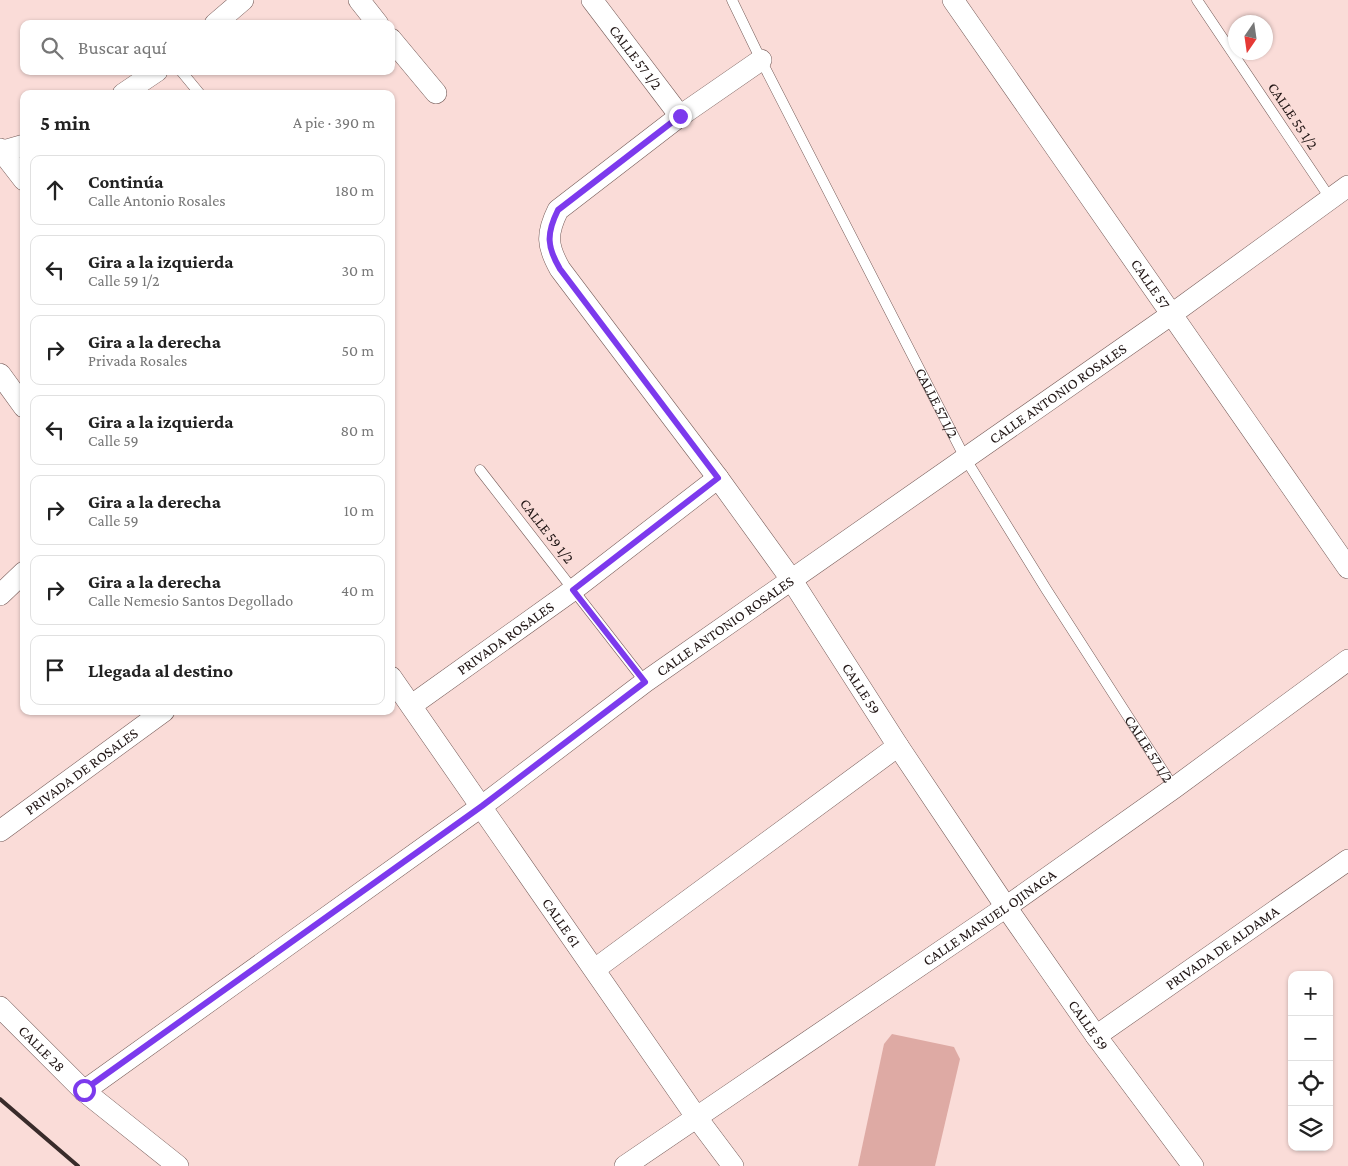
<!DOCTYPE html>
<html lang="es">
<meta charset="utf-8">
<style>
body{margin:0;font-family:"Crimson Pro",serif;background:#f6f6f6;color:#222}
.controls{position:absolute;right:15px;bottom:15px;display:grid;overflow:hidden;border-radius:10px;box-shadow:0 1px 4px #0004}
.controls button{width:45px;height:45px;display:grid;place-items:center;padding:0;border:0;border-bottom:1px solid #e0e0e0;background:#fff;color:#222;font:25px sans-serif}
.compass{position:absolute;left:1228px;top:15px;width:45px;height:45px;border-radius:50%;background:#fff;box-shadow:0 1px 4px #0004;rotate:193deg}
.stop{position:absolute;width:15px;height:15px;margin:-11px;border:4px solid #7c3aed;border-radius:50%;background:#fff}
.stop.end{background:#7c3aed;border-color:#fff;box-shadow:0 1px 5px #0008}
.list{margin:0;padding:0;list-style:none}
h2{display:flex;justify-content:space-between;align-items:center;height:65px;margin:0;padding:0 20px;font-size:21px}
h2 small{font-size:16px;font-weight:400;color:#767676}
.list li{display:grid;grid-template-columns:32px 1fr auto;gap:15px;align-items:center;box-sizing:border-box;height:70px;margin:0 10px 10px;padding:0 10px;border:1px solid #e0e0e0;border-radius:10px}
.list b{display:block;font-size:19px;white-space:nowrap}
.list p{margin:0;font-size:16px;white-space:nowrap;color:#767676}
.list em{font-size:16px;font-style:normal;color:#767676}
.icon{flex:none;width:28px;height:28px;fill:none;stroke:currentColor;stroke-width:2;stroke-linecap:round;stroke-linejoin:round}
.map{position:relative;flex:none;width:1348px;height:1166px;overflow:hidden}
.search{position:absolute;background:#fff;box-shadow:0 1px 4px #0004;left:20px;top:20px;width:375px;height:55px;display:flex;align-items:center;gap:12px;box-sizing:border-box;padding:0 18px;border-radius:10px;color:#767676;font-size:19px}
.panel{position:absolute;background:#fff;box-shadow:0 1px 4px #0004;left:20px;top:90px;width:375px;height:625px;border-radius:10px}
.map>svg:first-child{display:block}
.green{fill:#deaaa4}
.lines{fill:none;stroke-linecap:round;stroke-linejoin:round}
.lane-casing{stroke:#765c59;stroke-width:11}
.street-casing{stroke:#765c59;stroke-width:22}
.lane{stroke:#fff;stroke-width:10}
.street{stroke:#fff;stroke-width:21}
.rail{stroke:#392b2a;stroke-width:4}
.route{stroke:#7c3aed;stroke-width:6}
.labels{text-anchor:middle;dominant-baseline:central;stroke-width:4;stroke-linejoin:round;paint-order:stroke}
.street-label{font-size:15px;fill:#201514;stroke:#fadcd8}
</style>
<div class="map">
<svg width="1348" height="1166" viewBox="0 0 1348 1166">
<rect width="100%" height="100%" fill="#fadcd8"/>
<path class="green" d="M 892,1034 L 954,1047 L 960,1059 L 935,1166 L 858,1166 L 884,1044 Z"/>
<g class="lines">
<defs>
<g id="lane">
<path id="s1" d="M 732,0 L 761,60 L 965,458 L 1046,589 L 1174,788"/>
<path d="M 1197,0 L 1330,198"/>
<path d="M 181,71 L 200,94"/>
<path d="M 480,470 L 645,682"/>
</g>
<g id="street">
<path d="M 359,0 L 378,24"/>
<path id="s2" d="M 592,0 L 680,116"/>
<path id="s3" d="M 953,0 L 1348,568"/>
<path d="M 215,24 L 243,0"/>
<path d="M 391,39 L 436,93"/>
<path id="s4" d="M 761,60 L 680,116 L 558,210 C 546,234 547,246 560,269 L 718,478 L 791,579 L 898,746 L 1006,907 L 1096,1036 L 1193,1166"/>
<path d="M 123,94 L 157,71"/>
<path d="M 0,149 L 24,180"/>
<path d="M 0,152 L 24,145"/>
<path d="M 0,374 L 24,407"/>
<path d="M 0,595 L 24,572"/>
<path id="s5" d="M 391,677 L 697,1118 L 733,1166"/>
<path id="s6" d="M 412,705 L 573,590 L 718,478"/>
<path id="s7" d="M 0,831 L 164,711"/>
<path d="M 595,969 L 898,746"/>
<path id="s8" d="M 0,1007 L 84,1091 L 178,1166"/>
<path id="s9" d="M 1096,1036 L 1348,860"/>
<path id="s10" d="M 84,1091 L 482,806 L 645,682 L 1172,314 L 1348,186"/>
<path id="s11" d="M 625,1166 L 1006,907 L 1174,788 L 1348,660"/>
</g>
</defs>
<use href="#lane" class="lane-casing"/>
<use href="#street" class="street-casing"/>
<use href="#lane" class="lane"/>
<use href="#street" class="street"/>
<path class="rail" d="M 0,1099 L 78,1166"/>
</g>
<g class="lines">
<path class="route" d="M 84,1090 L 482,806 L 645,682 L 573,590 L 718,478 L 560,269 C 547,247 546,234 558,210 L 680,116"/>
</g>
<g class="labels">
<g class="street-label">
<text stroke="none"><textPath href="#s2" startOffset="72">CALLE 57 1/2</textPath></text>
<text transform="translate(1293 116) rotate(56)">CALLE 55 1/2</text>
<text stroke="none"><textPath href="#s3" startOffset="346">CALLE 57</textPath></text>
<text stroke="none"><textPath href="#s10" startOffset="1198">CALLE ANTONIO ROSALES</textPath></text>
<text stroke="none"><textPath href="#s1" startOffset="452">CALLE 57 1/2</textPath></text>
<text transform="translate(547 531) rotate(52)">CALLE 59 1/2</text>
<text stroke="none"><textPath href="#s10" startOffset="792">CALLE ANTONIO ROSALES</textPath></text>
<text stroke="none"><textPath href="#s6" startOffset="115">PRIVADA ROSALES</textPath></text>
<text stroke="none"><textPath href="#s4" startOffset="832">CALLE 59</textPath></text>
<text stroke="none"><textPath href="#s1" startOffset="858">CALLE 57 1/2</textPath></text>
<text stroke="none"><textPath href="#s7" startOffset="101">PRIVADA DE ROSALES</textPath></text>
<text stroke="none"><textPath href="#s11" startOffset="441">CALLE MANUEL OJINAGA</textPath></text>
<text stroke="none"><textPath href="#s5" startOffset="299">CALLE 61</textPath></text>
<text stroke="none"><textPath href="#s9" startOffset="154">PRIVADA DE ALDAMA</textPath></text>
<text stroke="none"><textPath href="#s4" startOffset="1238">CALLE 59</textPath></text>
<text stroke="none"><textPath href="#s8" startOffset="59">CALLE 28</textPath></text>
</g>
</g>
</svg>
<div class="controls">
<button>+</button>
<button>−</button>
<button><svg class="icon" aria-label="locate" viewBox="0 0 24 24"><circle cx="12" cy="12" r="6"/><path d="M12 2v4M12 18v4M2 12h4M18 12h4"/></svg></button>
<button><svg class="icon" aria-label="layers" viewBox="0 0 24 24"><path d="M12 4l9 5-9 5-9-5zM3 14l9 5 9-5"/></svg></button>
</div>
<svg class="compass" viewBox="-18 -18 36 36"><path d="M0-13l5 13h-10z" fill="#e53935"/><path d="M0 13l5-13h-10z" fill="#767676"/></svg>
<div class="stop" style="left:84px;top:1090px"></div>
<div class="stop end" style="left:680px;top:116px"></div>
<div class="search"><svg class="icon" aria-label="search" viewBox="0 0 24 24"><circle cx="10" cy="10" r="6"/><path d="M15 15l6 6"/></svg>Buscar aquí</div>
<section class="panel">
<h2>5 min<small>A pie · 390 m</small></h2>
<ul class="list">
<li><svg class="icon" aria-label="ahead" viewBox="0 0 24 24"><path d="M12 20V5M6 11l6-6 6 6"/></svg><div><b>Continúa</b><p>Calle Antonio Rosales</p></div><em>180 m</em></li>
<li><svg class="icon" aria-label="left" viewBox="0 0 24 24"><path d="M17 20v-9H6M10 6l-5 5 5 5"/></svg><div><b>Gira a la izquierda</b><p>Calle 59 1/2</p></div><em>30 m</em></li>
<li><svg class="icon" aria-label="right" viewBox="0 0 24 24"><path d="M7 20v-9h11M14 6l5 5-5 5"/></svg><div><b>Gira a la derecha</b><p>Privada Rosales</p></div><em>50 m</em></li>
<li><svg class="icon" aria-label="left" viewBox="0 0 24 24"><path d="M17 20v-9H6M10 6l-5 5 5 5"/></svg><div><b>Gira a la izquierda</b><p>Calle 59</p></div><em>80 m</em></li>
<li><svg class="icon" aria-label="right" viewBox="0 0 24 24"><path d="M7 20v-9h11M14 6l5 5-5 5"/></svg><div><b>Gira a la derecha</b><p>Calle 59</p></div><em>10 m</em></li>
<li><svg class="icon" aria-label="right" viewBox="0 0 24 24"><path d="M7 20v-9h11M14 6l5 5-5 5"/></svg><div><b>Gira a la derecha</b><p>Calle Nemesio Santos Degollado</p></div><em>40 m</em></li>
<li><svg class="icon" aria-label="arrive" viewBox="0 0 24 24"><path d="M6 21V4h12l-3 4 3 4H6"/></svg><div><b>Llegada al destino</b></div></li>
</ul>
</section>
</div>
